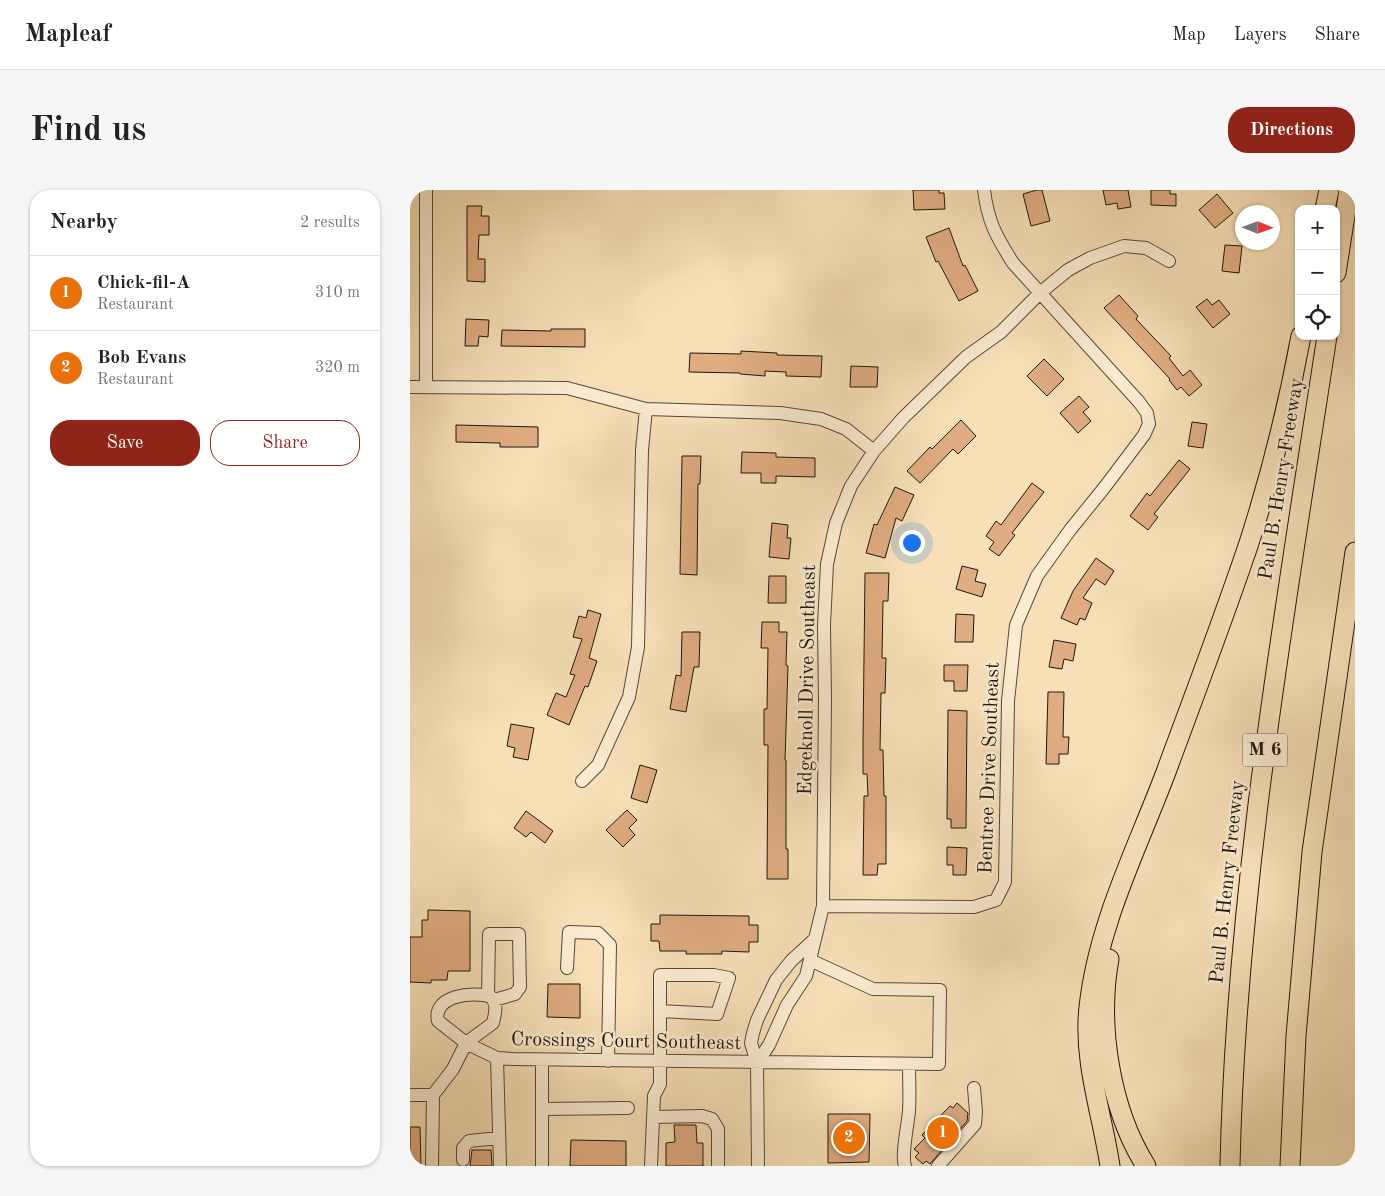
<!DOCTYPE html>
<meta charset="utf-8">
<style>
body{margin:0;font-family:"Old Standard TT",serif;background:#f6f6f6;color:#222}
.controls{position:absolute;right:15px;top:15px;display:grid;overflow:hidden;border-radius:10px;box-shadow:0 1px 4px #0004}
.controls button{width:45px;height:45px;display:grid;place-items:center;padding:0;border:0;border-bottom:1px solid #e0e0e0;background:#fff;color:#222;font:25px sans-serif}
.compass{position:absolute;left:825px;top:15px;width:45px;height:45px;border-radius:50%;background:#fff;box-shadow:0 1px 4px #0004;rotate:91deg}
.you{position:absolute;left:501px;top:352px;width:18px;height:18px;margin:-12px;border:4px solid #fff;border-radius:50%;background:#1a73e8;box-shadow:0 0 0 8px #1a73e833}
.badge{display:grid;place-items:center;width:32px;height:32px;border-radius:50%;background:#8f2418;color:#fff;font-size:16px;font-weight:700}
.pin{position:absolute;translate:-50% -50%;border:2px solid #fff;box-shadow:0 1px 5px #0006}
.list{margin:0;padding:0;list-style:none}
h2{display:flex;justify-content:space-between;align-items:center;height:65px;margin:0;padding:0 20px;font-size:21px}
h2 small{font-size:16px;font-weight:400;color:#767676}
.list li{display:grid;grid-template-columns:32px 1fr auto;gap:15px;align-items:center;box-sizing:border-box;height:75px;padding:0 20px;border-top:1px solid #e0e0e0}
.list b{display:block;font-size:19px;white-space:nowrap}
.list p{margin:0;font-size:16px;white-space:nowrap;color:#767676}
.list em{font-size:16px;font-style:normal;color:#767676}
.actions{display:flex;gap:10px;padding:15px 20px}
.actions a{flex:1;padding:11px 0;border:1px solid #8f2418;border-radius:20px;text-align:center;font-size:18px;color:#8f2418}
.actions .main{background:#8f2418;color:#fff}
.icon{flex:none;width:28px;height:28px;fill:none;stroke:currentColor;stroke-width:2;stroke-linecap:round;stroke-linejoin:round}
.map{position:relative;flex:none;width:945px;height:976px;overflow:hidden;border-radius:20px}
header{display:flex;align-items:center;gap:30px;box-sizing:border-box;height:70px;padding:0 25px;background:#fff;border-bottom:1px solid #e0e0e0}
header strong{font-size:24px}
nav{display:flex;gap:28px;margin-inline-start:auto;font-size:18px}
.intro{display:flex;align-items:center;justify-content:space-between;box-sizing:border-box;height:120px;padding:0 30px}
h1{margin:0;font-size:35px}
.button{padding:12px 22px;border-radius:20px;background:#8f2418;color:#fff;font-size:18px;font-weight:700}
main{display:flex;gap:30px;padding:0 30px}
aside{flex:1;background:#fff;border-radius:20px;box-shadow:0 1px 4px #0004}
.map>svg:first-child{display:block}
.building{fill:#e0ac82;stroke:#20160c}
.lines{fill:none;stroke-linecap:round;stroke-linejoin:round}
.minor-casing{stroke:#564837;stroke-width:14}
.highway-casing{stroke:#20160c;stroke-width:21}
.minor{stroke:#faebd1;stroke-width:12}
.highway{stroke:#f7e0b8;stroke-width:19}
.labels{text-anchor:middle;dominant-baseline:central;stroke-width:5;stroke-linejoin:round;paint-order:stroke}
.shield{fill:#faebd1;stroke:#615647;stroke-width:1}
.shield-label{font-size:19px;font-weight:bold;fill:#20160c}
.street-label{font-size:20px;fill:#20160c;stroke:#faebd1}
</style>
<header>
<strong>Mapleaf</strong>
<nav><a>Map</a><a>Layers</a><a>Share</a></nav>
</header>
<div class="intro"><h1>Find us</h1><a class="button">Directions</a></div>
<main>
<aside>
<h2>Nearby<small>2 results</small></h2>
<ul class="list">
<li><span class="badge" style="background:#e8710a">1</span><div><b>Chick-fil-A</b><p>Restaurant</p></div><em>310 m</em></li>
<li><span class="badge" style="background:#e8710a">2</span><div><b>Bob Evans</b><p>Restaurant</p></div><em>320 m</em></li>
</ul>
<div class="actions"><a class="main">Save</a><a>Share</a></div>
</aside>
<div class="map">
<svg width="945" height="976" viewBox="0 0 945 976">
<rect width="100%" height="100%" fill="#f7e0b8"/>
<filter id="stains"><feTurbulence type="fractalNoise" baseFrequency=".004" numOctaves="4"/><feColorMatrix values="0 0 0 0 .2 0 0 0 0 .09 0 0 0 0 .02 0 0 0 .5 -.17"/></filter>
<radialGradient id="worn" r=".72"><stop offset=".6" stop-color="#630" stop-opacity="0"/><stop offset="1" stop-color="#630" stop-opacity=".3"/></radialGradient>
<path class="building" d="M 503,0 L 529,0 L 529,3 L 534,3 L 535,19 L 504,20 Z
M 627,0 L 632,0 L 640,31 L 621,36 L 613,4 Z
M 693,0 L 718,0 L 721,17 L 708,19 L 707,13 L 696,15 Z
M 741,0 L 760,0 L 760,4 L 766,4 L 766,16 L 741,15 Z
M 807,4 L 823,23 L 805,38 L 789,20 Z
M 57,16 L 72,16 L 71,26 L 79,26 L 79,45 L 69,45 L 68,69 L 75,69 L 75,92 L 57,91 Z
M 539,38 L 553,76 L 555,75 L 568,101 L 549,111 L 528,71 L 526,72 L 516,47 Z
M 815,55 L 832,56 L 829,83 L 812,81 Z
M 709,105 L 728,126 L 726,129 L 761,166 L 759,168 L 773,186 L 780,180 L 792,195 L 779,206 L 771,197 L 767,200 L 759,190 L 760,189 L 694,118 Z
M 797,109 L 802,115 L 809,110 L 820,124 L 803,138 L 786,117 Z
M 56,129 L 79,130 L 78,147 L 69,146 L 68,156 L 55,156 Z
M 141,139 L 175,139 L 175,157 L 91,156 L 92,140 L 141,141 Z
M 331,161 L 367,163 L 367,165 L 412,166 L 411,187 L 376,186 L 376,182 L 355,181 L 355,186 L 330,184 L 330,183 L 279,182 L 280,163 L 331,164 Z
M 634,169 L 654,189 L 637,206 L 617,186 Z
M 441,176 L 468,177 L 467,197 L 440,197 Z
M 669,206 L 679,217 L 673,222 L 681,231 L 668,243 L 650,223 Z
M 551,230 L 566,246 L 548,264 L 543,259 L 510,293 L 497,281 L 520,257 L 522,259 Z
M 782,232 L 797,234 L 793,258 L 778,256 Z
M 46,235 L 128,237 L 128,257 L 90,257 L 90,253 L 46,252 Z
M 332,262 L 366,263 L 366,267 L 405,268 L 405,287 L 366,286 L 366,293 L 351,293 L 351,283 L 331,283 Z
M 272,266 L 291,266 L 290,294 L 288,294 L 287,385 L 270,384 Z
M 769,270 L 780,279 L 744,324 L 748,327 L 738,340 L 720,326 L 737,303 L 740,306 Z
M 622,293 L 634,302 L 602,343 L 605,345 L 589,366 L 579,359 L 584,352 L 576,346 L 586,331 L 591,335 Z
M 485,297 L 504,305 L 492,331 L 486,328 L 475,368 L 456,363 L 464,334 L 467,335 Z
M 362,333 L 378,335 L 377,348 L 381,348 L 379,369 L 359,367 Z
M 686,368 L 704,381 L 695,395 L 686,389 L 673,408 L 682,413 L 675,430 L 670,428 L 667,435 L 651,428 L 663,401 Z
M 552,376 L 568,380 L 565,391 L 576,394 L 572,407 L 546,399 Z
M 455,383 L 479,383 L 478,411 L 473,411 L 472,468 L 476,468 L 475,503 L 471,503 L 470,560 L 473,560 L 474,606 L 476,606 L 476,674 L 468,674 L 467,685 L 453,685 L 454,606 L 458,606 L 457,584 L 453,584 L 453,551 Z
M 359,386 L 376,386 L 376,413 L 358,413 Z
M 178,420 L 191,424 L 179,468 L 187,471 L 178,497 L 175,496 L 159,535 L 137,525 L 146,503 L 156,507 L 165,485 L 160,484 L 172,449 L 163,447 L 169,426 L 176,428 Z
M 546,424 L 564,425 L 563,452 L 545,452 Z
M 352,432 L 369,432 L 369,442 L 377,442 L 376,475 L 378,476 L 375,570 L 376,570 L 376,659 L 378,659 L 378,689 L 357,689 L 358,555 L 354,555 L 354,519 L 357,519 L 358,458 L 351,458 Z
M 272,442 L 290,442 L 289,477 L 284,477 L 276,522 L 260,519 L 266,485 L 271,486 Z
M 644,450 L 666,454 L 663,471 L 654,469 L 652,479 L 639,477 Z
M 534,475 L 558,475 L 557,501 L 544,501 L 544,491 L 534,491 Z
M 638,502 L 654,502 L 653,547 L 659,547 L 658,564 L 649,564 L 649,574 L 636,574 Z
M 538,520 L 557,521 L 556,638 L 541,638 L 541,629 L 537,629 Z
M 101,534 L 124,538 L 118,570 L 103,567 L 105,558 L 97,556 Z
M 230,575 L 247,580 L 237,613 L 221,608 Z
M 217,620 L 227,630 L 219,638 L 225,645 L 213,657 L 196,640 Z
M 116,621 L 143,641 L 135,653 L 121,642 L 116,647 L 104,638 Z
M 537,657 L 557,658 L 556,685 L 543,685 L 543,675 L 537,675 Z
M 18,720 L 60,721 L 60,781 L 38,781 L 37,790 L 21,790 L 21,793 L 0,792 L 0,747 L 12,747 L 12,730 L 18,730 Z
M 250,725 L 339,726 L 339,735 L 348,735 L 348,752 L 339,752 L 339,762 L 312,761 L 312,764 L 276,764 L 276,761 L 250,761 L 249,751 L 241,751 L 241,734 L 250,734 Z
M 138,794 L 170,794 L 170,828 L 137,827 Z
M 547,913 L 558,923 L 557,931 L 520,974 L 516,971 L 513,974 L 505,967 L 509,963 L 504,959 L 515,948 L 512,945 L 540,916 L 543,918 Z
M 418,924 L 460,924 L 459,972 L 418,973 Z
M 264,935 L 286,935 L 287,953 L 293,953 L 293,976 L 256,976 L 256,953 L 265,952 Z
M 0,937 L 10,937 L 11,976 L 0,976 Z
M 161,950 L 216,951 L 216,976 L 160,976 Z
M 62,960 L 81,960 L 82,976 L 60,976 Z"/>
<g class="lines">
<defs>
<path id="minor" d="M 0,197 L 157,198 L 236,219 L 370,223 L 411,229 L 436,239 L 464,261
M 16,197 L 16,0
M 172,591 L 188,575 L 219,507 L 228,457 L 232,260 L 236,219
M 413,716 L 564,717 L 586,710 L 595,692 L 598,511 L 606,435 L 627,386 L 660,340 L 694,298 L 734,245 L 739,234 L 737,223 L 729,212 L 603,73 C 586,46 578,32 574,0
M 157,778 L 159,742 L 188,743 L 200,755 L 198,871
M 78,805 L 79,744 L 109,744 L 110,797 L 105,804 L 84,810
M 87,868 L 90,976
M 347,873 L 359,855 L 377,815 L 396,786 L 413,716 L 415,510 L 414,435 L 417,374 L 426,333 L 441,296 L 464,261 L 493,228 L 556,167 L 591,142 L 630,103 L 658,80 L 680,68 L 714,56 L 736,58 L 759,71
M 0,905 L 23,905 L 43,879 L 56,853 L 83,833 C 85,823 88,815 81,807 C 64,801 22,805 28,831 L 56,853 L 87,868 L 103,869 L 529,874 L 530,800 L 463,799 L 400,770
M 132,919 L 218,918
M 243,927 L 292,926 L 302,929 L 308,939 L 308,976
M 53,970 L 53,958 L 59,951 L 89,948
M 22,976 L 23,905
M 132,976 L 132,870
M 241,976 L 244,906 L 250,894 L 250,821 L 307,824 L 319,788 L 304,785 L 250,785 L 250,821
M 348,976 L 347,873 L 341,853 L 343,843 L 347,830 L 366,790 L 381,771 L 405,749
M 495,976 C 491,966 498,934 499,921 C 500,905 499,889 499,874
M 528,976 L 565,934 L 566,922 L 564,898"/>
<path id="highway" d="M 915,19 L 919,0
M 926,83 L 939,0
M 699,769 C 687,835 700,919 736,976
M 700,976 C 692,923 673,871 679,817 C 688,734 727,659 756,582 C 784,506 813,430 839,353 C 861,285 878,216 891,146
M 820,976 C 826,697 875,422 917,146
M 880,976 L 886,846 L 902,662 L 945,362"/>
</defs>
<use href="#minor" class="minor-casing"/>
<use href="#highway" class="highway-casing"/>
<use href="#minor" class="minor"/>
<use href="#highway" class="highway"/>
</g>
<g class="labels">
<rect class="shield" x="832.5" y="543.5" width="45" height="33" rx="4"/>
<g class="shield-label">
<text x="855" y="560">M 6</text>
</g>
<g class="street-label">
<text transform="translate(872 289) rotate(-81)">Paul B. Henry Freeway</text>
<text transform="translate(398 490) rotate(-89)">Edgeknoll Drive Southeast</text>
<text transform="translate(580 578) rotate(-88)">Bentree Drive Southeast</text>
<text transform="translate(818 692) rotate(-84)">Paul B. Henry Freeway</text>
<text transform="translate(216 852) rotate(1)">Crossings Court Southeast</text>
</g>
</g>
<rect width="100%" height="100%" filter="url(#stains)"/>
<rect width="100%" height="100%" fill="url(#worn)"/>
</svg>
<div class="controls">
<button>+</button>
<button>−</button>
<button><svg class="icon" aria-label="locate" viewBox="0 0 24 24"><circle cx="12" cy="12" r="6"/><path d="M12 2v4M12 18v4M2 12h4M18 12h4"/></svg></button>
</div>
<svg class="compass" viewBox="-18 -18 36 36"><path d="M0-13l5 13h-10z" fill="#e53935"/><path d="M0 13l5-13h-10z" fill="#767676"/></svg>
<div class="you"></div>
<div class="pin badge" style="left:533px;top:943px;background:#e8710a">1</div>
<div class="pin badge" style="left:439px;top:948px;background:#e8710a">2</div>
</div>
</main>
